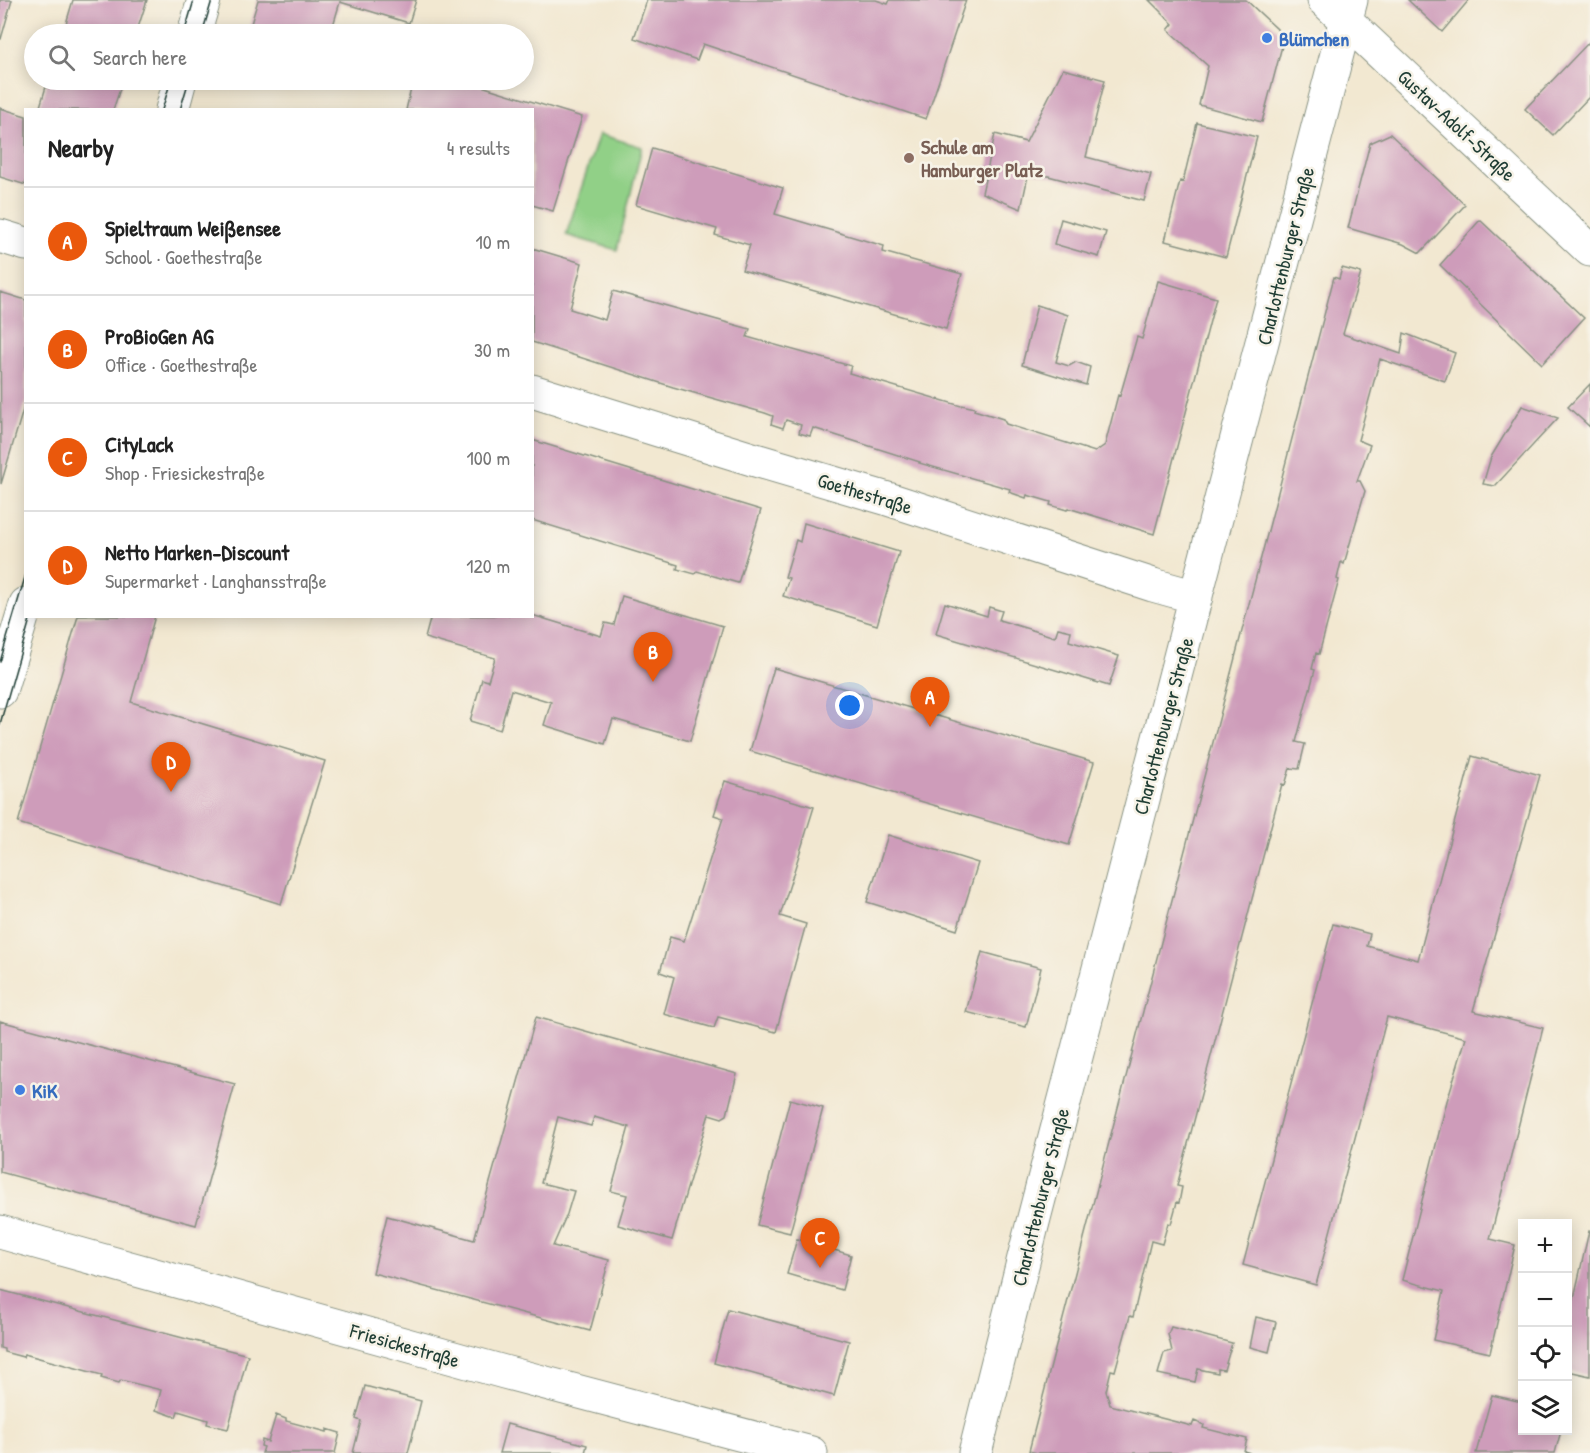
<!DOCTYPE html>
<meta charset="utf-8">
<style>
body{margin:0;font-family:"Patrick Hand",sans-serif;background:#f2f2f2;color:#222}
.controls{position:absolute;right:18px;bottom:18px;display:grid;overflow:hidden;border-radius:0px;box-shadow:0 3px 15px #0003}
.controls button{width:54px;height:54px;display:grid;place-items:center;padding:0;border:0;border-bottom:2px solid #e0e0e0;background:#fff;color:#222;font:30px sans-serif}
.you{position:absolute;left:850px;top:706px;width:21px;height:21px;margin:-15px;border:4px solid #fff;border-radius:50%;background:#1a73e8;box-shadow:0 0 0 9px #1a73e833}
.badge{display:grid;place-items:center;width:39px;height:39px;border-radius:50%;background:#ea580c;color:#fff;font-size:20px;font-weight:700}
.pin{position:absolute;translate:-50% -50px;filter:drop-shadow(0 2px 3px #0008)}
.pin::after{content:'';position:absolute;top:32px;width:21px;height:18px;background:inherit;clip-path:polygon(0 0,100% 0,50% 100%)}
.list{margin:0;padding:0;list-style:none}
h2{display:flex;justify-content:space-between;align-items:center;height:78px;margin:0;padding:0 24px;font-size:26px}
h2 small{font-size:20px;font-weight:400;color:#767676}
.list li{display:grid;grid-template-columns:39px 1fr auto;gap:18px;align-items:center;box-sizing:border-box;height:108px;padding:0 24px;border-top:2px solid #e0e0e0}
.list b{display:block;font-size:22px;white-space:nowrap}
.list p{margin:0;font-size:20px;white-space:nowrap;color:#767676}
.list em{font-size:20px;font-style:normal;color:#767676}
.icon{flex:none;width:33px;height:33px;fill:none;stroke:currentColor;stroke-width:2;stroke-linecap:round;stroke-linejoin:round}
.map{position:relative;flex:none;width:1590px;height:1453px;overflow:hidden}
.search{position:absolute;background:#fff;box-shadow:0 3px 15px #0003;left:24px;top:24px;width:510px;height:66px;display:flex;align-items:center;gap:15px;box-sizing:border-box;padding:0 21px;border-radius:33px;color:#767676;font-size:22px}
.panel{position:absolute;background:#fff;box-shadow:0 3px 15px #0003;left:24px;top:108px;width:510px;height:510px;border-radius:0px}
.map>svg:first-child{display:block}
.green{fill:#91d087;stroke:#58865e;stroke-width:1.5}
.building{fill:#ce9cba}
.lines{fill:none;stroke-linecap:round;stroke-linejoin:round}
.minor-casing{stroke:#889282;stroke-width:35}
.minor{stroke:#fff;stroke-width:33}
.tram{stroke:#1f3d34;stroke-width:1.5}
.shop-dot{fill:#3f7fe0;stroke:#f7f3e8;stroke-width:2}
.education-dot{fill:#8d6e63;stroke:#f7f3e8;stroke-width:2}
.labels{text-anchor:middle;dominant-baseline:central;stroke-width:5;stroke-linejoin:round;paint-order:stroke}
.shop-label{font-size:20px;font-weight:bold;fill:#366cbe;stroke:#f7f3e8;text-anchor:start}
.street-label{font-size:20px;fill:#1f3d34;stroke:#f7f3e8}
.education-label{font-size:20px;font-weight:bold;fill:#785e54;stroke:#f7f3e8;text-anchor:start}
</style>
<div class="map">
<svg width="1590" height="1453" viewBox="0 0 1590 1453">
<rect width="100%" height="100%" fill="#f7f3e8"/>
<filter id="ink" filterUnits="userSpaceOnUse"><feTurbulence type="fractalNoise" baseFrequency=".0167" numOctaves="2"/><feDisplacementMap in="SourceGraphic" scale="12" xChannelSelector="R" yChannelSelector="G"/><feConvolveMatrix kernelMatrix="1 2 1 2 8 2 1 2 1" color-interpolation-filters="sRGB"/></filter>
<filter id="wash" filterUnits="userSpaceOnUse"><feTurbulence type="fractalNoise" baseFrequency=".008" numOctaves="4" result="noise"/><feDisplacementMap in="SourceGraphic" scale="24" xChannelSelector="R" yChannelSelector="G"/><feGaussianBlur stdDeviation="1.35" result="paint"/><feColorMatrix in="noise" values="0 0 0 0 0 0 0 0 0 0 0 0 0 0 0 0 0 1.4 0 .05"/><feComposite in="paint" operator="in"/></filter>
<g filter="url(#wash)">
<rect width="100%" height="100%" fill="#f2e8d1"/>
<path class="green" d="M 599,134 L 642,147 L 617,250 L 566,235 Z"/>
<g id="blocks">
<path class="building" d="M 0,0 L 12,0 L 1,39 L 0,39 Z
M 73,0 L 147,0 L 136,34 L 63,34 Z
M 258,0 L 416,0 L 409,23 L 340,2 L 332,29 L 337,31 L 336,34 L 248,34 Z
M 647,0 L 876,0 L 888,4 L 890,0 L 966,0 L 926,119 L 703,44 L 697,60 L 634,38 Z
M 1149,0 L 1246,0 L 1277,29 L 1282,46 L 1262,122 L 1199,105 L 1208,66 L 1168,30 L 1173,24 Z
M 1408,0 L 1469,0 L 1442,32 Z
M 1590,41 L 1590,96 L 1553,135 L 1525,109 Z
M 1063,69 L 1105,80 L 1086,157 L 1151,174 L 1144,201 L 1029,171 L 1021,209 L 982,193 L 995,134 L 1026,142 Z
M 48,80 L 123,80 L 113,110 L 39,110 Z
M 413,80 L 437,85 L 438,80 L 462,80 L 582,117 L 553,211 L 532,205 L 532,110 L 406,110 Z
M 0,108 L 26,116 L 26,185 L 0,177 Z
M 1197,123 L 1257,137 L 1226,257 L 1165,241 L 1180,181 L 1183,182 Z
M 1390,134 L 1465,205 L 1420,253 L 1403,244 L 1348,228 L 1370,143 Z
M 652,148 L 783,188 L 775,214 L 884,246 L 883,252 L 962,274 L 946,329 L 742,270 L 750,245 L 715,235 L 717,229 L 636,205 Z
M 1061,219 L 1106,232 L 1099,257 L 1054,244 Z
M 1480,220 L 1584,318 L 1542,364 L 1440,265 Z
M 532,248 L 582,263 L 570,309 L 605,320 L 613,291 L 750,329 L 747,337 L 851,366 L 849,373 L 961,406 L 962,405 L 975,408 L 974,410 L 1003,419 L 1006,424 L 1095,452 L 1105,445 L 1118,395 L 1120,396 L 1137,337 L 1142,339 L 1158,281 L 1216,298 L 1154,534 L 1068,508 L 1067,510 L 1050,505 L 1051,502 L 1027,495 L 1026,498 L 1009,492 L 1010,489 L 919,463 L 920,462 L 813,428 L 810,436 L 799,433 L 801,425 L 786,420 L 783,428 L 771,424 L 773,416 L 765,413 L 673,387 L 532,342 Z
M 1342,268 L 1361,273 L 1343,334 L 1401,354 L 1404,333 L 1455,353 L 1445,381 L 1380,359 L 1358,440 L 1370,445 L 1357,481 L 1360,481 L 1365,491 L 1344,564 L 1341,562 L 1337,579 L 1339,580 L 1319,654 L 1316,653 L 1312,669 L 1315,670 L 1296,742 L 1305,744 L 1299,769 L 1290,768 L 1285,785 L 1282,784 L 1177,1186 L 1182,1187 L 1179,1203 L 1177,1202 L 1171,1224 L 1168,1223 L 1162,1244 L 1151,1241 L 1133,1317 L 1130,1316 L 1115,1371 L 1111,1370 L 1106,1391 L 1110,1405 L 1192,1426 L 1194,1421 L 1204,1425 L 1203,1428 L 1247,1439 L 1244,1451 L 1250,1453 L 1037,1453 L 1029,1451 L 1056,1346 L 1334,277 L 1339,279 Z
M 0,292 L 26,300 L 26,400 L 1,484 Z
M 1037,305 L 1068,315 L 1056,362 L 1069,366 L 1076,362 L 1090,367 L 1086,385 L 1022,365 Z
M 1590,384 L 1590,427 L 1568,407 Z
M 1522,406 L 1558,418 L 1495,486 L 1483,484 L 1491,457 Z
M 532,440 L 761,510 L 738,583 L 697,571 L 695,574 L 677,569 L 678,565 L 532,520 Z
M 804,523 L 899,552 L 877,625 L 783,596 L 789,578 L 785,577 L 796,540 L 800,542 Z
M 622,596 L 723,626 L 690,741 L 613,719 L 605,744 L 544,725 L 551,702 L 511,690 L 500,730 L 470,721 L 482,679 L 488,681 L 495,658 L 425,638 L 431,616 L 532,615 L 601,636 L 605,623 L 614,625 Z
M 945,603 L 987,616 L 989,607 L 1002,611 L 999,620 L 1055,637 L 1058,628 L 1071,631 L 1069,641 L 1119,656 L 1109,686 L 936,634 Z
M 78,616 L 155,616 L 131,702 L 325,761 L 281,904 L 18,823 Z
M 774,668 L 1094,762 L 1069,845 L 750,751 Z
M 1472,756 L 1540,775 L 1473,1011 L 1543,1028 L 1490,1239 L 1515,1245 L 1490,1353 L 1433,1340 L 1444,1291 L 1402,1280 L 1447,1101 L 1466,1038 L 1387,1017 L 1316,1285 L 1243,1265 L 1333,924 L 1370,934 L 1367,946 L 1418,960 Z
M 725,781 L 814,807 L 780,916 L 806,924 L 776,1032 L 718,1017 L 714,1028 L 664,1014 L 674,977 L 660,972 L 670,937 L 684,941 L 723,818 L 714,815 Z
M 888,835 L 978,863 L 957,930 L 867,902 Z
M 982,952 L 1041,968 L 1026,1027 L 966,1012 Z
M 536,1017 L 737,1074 L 727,1115 L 722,1118 L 709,1114 L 672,1240 L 618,1225 L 627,1195 L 611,1191 L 629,1127 L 594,1117 L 591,1126 L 558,1117 L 541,1183 L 574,1191 L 567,1214 L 553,1246 L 609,1260 L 590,1331 L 373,1273 L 387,1216 L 474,1240 Z
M 0,1021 L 235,1084 L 196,1225 L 0,1172 Z
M 790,1099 L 823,1108 L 790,1233 L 757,1225 Z
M 1589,1231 L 1590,1231 L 1590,1376 L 1568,1371 L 1568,1325 Z
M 797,1239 L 851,1255 L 842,1290 L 787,1274 Z
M 0,1290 L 248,1355 L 228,1429 L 207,1424 L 208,1420 L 178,1411 L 176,1417 L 156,1410 L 161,1390 L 121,1380 L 119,1383 L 101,1378 L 102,1375 L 24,1354 L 23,1357 L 4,1352 L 4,1349 L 0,1348 Z
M 728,1309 L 849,1341 L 834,1396 L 714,1363 Z
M 1256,1317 L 1276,1322 L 1269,1352 L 1250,1347 Z
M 1171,1327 L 1232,1343 L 1224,1370 L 1218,1369 L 1218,1373 L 1198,1369 L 1195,1382 L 1158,1374 L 1164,1353 L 1172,1351 L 1168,1334 Z
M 365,1386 L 421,1401 L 408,1453 L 353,1453 L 361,1421 L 356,1419 Z
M 1492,1395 L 1522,1402 L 1522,1431 L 1561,1431 L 1555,1453 L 1476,1453 Z
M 276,1415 L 286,1419 L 286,1421 L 327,1432 L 327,1429 L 340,1433 L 335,1453 L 262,1453 L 264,1447 L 261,1446 L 262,1440 L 268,1442 Z
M 507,1424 L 587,1445 L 585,1453 L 499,1453 Z"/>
</g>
</g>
<g filter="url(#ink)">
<use href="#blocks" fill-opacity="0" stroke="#889282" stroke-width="1.5"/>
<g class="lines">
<defs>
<path id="minor" d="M 1324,0 L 1590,250
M 194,34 L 204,0
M 172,110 L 180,80
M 0,236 L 26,244
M 532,391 L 752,459 L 888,499 L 1153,585 L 1196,597
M 0,691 L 26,604
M 0,1232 L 504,1372 L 811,1453
M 975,1453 L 1033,1222 L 1351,0"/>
</defs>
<use href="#minor" class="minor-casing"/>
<use href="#minor" class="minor"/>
<path class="tram" d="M 184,34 L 194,0
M 202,34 L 212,0
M 162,110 L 171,80
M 180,110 L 189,80
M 0,662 L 26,574
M 0,724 L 31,616"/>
</g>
</g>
<g class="shop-dot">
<circle cx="1267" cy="38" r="6"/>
<circle cx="20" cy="1090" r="6"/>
</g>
<circle class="education-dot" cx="909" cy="158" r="6"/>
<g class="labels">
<g class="shop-label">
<text x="1279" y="38">Blümchen</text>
<text x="32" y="1090">KiK</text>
</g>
<g class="street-label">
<text transform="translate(1457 125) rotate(43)">Gustav-Adolf-Straße</text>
<text transform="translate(1285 256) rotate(-76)">Charlottenburger Straße</text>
<text transform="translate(865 493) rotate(17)">Goethestraße</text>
<text transform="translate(1163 726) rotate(-75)">Charlottenburger Straße</text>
<text transform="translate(1040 1197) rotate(-76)">Charlottenburger Straße</text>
<text transform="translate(405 1345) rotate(16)">Friesickestraße</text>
</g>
<g class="education-label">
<text x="921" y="146">Schule am<tspan x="921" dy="23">Hamburger Platz</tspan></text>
</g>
</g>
</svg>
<div class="controls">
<button>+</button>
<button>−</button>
<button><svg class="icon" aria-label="locate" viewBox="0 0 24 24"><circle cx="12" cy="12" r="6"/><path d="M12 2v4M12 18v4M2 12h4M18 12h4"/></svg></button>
<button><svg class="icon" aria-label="layers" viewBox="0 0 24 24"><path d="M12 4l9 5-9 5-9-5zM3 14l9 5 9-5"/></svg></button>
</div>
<div class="you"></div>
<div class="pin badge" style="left:930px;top:727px">A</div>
<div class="pin badge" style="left:653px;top:682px">B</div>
<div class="pin badge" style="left:820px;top:1268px">C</div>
<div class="pin badge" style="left:171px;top:792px">D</div>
<div class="search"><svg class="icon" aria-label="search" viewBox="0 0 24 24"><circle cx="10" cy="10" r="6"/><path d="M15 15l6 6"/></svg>Search here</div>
<section class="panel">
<h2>Nearby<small>4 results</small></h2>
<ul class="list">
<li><span class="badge">A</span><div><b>Spieltraum Weißensee</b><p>School · Goethestraße</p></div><em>10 m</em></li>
<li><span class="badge">B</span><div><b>ProBioGen AG</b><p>Office · Goethestraße</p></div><em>30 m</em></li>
<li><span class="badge">C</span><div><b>CityLack</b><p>Shop · Friesickestraße</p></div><em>100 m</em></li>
<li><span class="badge">D</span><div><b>Netto Marken-Discount</b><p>Supermarket · Langhansstraße</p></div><em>120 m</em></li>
</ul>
</section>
</div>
